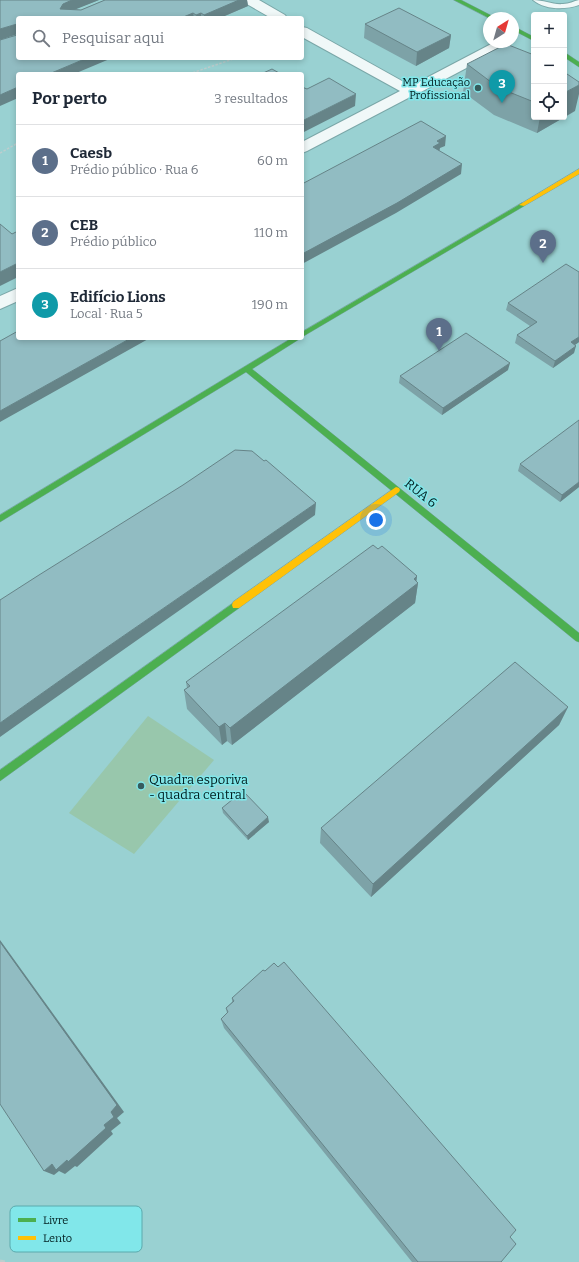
<!DOCTYPE html>
<html lang="pt">
<meta charset="utf-8">
<style>
body{margin:0;font-family:Bitter,serif;background:#f6f6f7;color:#1f2937}
.controls{position:absolute;right:12px;top:12px;display:grid;overflow:hidden;border-radius:4px;box-shadow:0 2px 6px #0003}
.controls button{width:36px;height:36px;display:grid;place-items:center;padding:0;border:0;border-bottom:1px solid #e0e1e3;background:#fff;color:#1f2937;font:20px sans-serif}
.compass{position:absolute;left:483px;top:12px;width:36px;height:36px;border-radius:50%;background:#fff;box-shadow:0 2px 6px #0003;rotate:37deg}
.you{position:absolute;left:376px;top:520px;width:14px;height:14px;margin:-10px;border:3px solid #fff;border-radius:50%;background:#1a73e8;box-shadow:0 0 0 6px #1a73e833}
.badge{display:grid;place-items:center;width:26px;height:26px;border-radius:50%;background:#1a73e8;color:#fff;font-size:13px;font-weight:700}
.pin{position:absolute;translate:-50% -33px;filter:drop-shadow(0 1px 2px #0008)}
.pin::after{content:'';position:absolute;top:21px;width:14px;height:12px;background:inherit;clip-path:polygon(0 0,100% 0,50% 100%)}
.list{margin:0;padding:0;list-style:none}
h2{display:flex;justify-content:space-between;align-items:center;height:52px;margin:0;padding:0 16px;font-size:17px}
h2 small{font-size:13px;font-weight:400;color:#747a83}
.list li{display:grid;grid-template-columns:26px 1fr auto;gap:12px;align-items:center;box-sizing:border-box;height:72px;padding:0 16px;border-top:1px solid #e0e1e3}
.list b{display:block;font-size:15px;white-space:nowrap}
.list p{margin:0;font-size:13px;white-space:nowrap;color:#747a83}
.list em{font-size:13px;font-style:normal;color:#747a83}
.icon{flex:none;width:22px;height:22px;fill:none;stroke:currentColor;stroke-width:2;stroke-linecap:round;stroke-linejoin:round}
.map{position:relative;flex:none;width:579px;height:1262px;overflow:hidden}
.search{position:absolute;background:#fff;box-shadow:0 2px 6px #0003;left:16px;top:16px;width:288px;height:44px;display:flex;align-items:center;gap:10px;box-sizing:border-box;padding:0 14px;border-radius:4px;color:#747a83;font-size:15px}
.panel{position:absolute;background:#fff;box-shadow:0 2px 6px #0003;left:16px;top:72px;width:288px;height:268px;border-radius:4px}
.map>svg:first-child{display:block}
.green{fill:#98c7ac}
.lines{fill:none;stroke-linecap:round;stroke-linejoin:round}
.lane-casing{stroke:#7aa7a8;stroke-width:2}
.street-casing{stroke:#7aa7a8;stroke-width:2}
.fast-casing{stroke:#7aa7a8;stroke-width:1}
.slow-casing{stroke:#7aa7a8;stroke-width:1}
.path-far1{stroke:#bdcece;stroke-width:1.5;stroke-dasharray:2.5 1.5;stroke-linecap:butt}
.path{stroke:#bdcece;stroke-width:3;stroke-dasharray:5 2.5;stroke-linecap:butt}
.lane{fill:#f0f8f8;fill-rule:evenodd}
.street{fill:#f0f8f8;fill-rule:evenodd}
.fast{fill:#4caf50;fill-rule:evenodd}
.slow{fill:#ffc107;fill-rule:evenodd}
.wall{fill:#7da2a7}
.shaded-wall{fill:#668488}
.building{fill:#91bcc2;stroke:#668488}
.poi-dot{fill:#365c5d;stroke:#81e7ea;stroke-width:1.5}
.labels{text-anchor:middle;dominant-baseline:central;stroke-width:3;stroke-linejoin:round;paint-order:stroke}
.far-poi-label{font-size:11px;fill:#001d1e;stroke:#81e7ea;text-anchor:end}
.street-label{font-size:13px;fill:#001d1e;stroke:#81e7ea}
.poi-label{font-size:13px;fill:#001d1e;stroke:#81e7ea;text-anchor:start}
.key{fill:#81e7ea;stroke:#5aaaad;stroke-width:1}
.key-label{font-size:11px;fill:#001d1e}
</style>
<div class="map">
<svg width="579" height="1262" viewBox="0 0 579 1262">
<rect width="100%" height="100%" fill="#99d1d2"/>
<path class="green" d="M 148,716 L 214,760 L 134,854 L 69,813 Z"/>
<g class="lines">
<defs>
<path id="lane" d="M 533,0 C 544,0 553,5 563,4 C 569,4 574,1 579,0 L 579,5 C 565,10 545,10 533,0 Z"/>
<path id="street" d="M 243,0 L 259,0 L 285,15 L 287,18 L 271,18 L 245,3 Z
M 302,27 L 307,28 L 411,86 L 495,42 L 512,42 L 510,45 L 419,93 L 417,95 L 412,96 L 307,151 L 302,153 L 302,142 L 400,91 L 302,37 Z
M 18,288 L 18,301 L 0,309 L 0,296 Z"/>
<path id="fast" d="M 454,0 L 461,0 L 496,18 L 489,18 Z
M 513,26 L 534,37 L 534,41 L 513,30 Z
M 564,52 L 579,62 L 579,67 L 564,57 Z
M 522,203 L 525,205 L 524,206 L 302,337 L 302,332 Z
M 292,338 L 301,338 L 252,369 L 579,633 L 579,642 L 576,641 L 246,372 L 0,522 L 0,515 Z
M 236,601 L 239,602 L 240,605 L 239,608 L 0,781 L 0,770 Z"/>
<path id="slow" d="M 579,169 L 579,174 L 524,206 L 519,205 Z
M 396,487 L 399,488 L 400,490 L 399,492 L 239,608 L 233,608 L 232,605 L 233,602 Z"/>
</defs>
<use href="#lane" class="lane-casing"/>
<use href="#street" class="street-casing"/>
<use href="#fast" class="fast-casing"/>
<use href="#slow" class="slow-casing"/>
<path class="path-far1" d="M 189,74 L 236,58
M 0,153 L 18,143"/>
<path class="path" d="M 0,1261 L 5,1262"/>
<use href="#lane" class="lane"/>
<use href="#street" class="street"/>
<use href="#fast" class="fast"/>
<use href="#slow" class="slow"/>
</g>
<path class="wall" d="M 0,0 L 99,0 L 75,9 L 81,10 L 105,0 L 247,0 L 248,6 L 220,18 L 18,18 L 18,58 L 17,35 Z
M 365,24 L 451,35 L 449,48 L 416,66 L 364,38 Z
M 534,55 L 534,117 L 564,117 L 575,111 L 537,133 L 494,115 L 463,92 L 467,64 Z
M 579,272 L 579,342 L 575,345 L 574,353 L 553,368 L 515,343 L 517,335 L 530,326 L 506,310 L 508,303 Z
M 508,370 L 442,415 L 399,383 L 400,376 Z
M 520,464 L 579,487 L 560,502 L 518,471 Z
M 417,576 L 416,581 L 418,583 L 415,603 L 232,745 L 227,741 L 222,745 L 187,709 L 184,690 L 187,688 L 186,682 Z
M 568,707 L 559,725 L 371,897 L 320,843 L 321,828 Z
M 222,808 L 269,822 L 248,840 L 223,813 Z
M 232,998 L 510,1237 L 501,1262 L 412,1262 L 224,1028 L 221,1019 L 227,1013 L 226,1008 L 232,1002 Z"/>
<path class="shaded-wall" d="M 72,0 L 99,0 L 64,14 L 60,9 L 63,4 Z
M 239,0 L 247,0 L 248,6 L 220,18 L 204,18 L 204,15 Z
M 193,13 L 194,18 L 181,18 Z
M 201,13 L 201,18 L 197,18 L 196,15 Z
M 17,24 L 18,34 L 0,40 L 0,29 Z
M 451,35 L 449,48 L 416,66 L 417,52 Z
M 87,58 L 112,58 L 74,74 L 49,74 Z
M 579,85 L 579,94 L 575,111 L 537,133 L 540,117 L 564,117 L 564,93 Z
M 18,87 L 18,98 L 0,106 L 0,95 Z
M 356,94 L 355,106 L 302,133 L 302,121 Z
M 446,136 L 445,146 L 440,148 L 439,153 L 433,147 L 437,141 Z
M 462,164 L 461,174 L 396,213 L 302,264 L 302,254 Z
M 18,263 L 18,277 L 0,286 L 0,272 Z
M 579,337 L 579,342 L 569,349 L 571,342 Z
M 131,338 L 150,338 L 0,422 L 0,411 Z
M 576,346 L 574,353 L 553,368 L 555,361 Z
M 510,363 L 508,370 L 442,415 L 443,408 Z
M 579,482 L 579,487 L 560,502 L 562,495 Z
M 316,503 L 315,515 L 106,662 L 0,737 L 0,723 L 103,650 Z
M 417,576 L 416,585 L 418,583 L 415,603 L 232,745 L 230,728 Z
M 568,707 L 559,725 L 371,897 L 373,884 Z
M 225,723 L 227,741 L 222,745 L 219,727 Z
M 268,817 L 269,822 L 248,840 L 247,836 Z
M 0,940 L 124,1112 L 117,1118 L 121,1123 L 111,1131 L 113,1134 L 77,1167 L 75,1166 L 65,1174 L 59,1171 L 54,1175 L 44,1171 L 52,1164 L 104,1125 L 111,1112 L 0,942 Z"/>
<path class="building" d="M 0,0 L 72,0 L 63,4 L 60,9 L 81,10 L 105,0 L 239,0 L 204,15 L 201,13 L 196,15 L 193,13 L 181,18 L 18,18 L 18,58 L 87,58 L 49,74 L 18,74 L 18,87 L 0,95 L 0,40 L 17,35 L 17,24 L 0,29 Z
M 399,8 L 451,35 L 417,52 L 365,24 Z
M 506,44 L 534,55 L 534,102 L 499,88 L 467,64 Z
M 272,69 L 281,74 L 261,74 Z
M 564,72 L 579,82 L 579,85 L 564,93 Z
M 329,78 L 356,94 L 302,121 L 302,87 L 307,89 Z
M 421,121 L 446,136 L 437,141 L 440,143 L 433,147 L 462,164 L 397,203 L 302,254 L 302,184 Z
M 0,224 L 12,234 L 18,231 L 18,263 L 0,272 Z
M 566,264 L 579,272 L 579,337 L 571,342 L 576,346 L 555,361 L 517,335 L 537,322 L 508,303 Z
M 18,331 L 18,338 L 131,338 L 0,411 L 0,341 Z
M 466,333 L 510,363 L 443,408 L 400,376 Z
M 579,420 L 579,482 L 562,495 L 520,464 Z
M 235,450 L 252,451 L 264,461 L 266,460 L 316,503 L 103,650 L 0,723 L 0,600 L 39,575 L 183,485 Z
M 373,545 L 378,549 L 382,546 L 417,576 L 414,579 L 418,583 L 230,728 L 225,723 L 219,727 L 184,690 L 190,686 L 186,682 Z
M 515,662 L 568,707 L 373,884 L 321,828 Z
M 243,791 L 268,817 L 247,836 L 222,808 Z
M 0,942 L 117,1105 L 111,1112 L 114,1117 L 104,1125 L 106,1128 L 68,1162 L 67,1160 L 56,1170 L 52,1164 L 44,1171 L 0,1104 Z
M 284,962 L 516,1230 L 510,1237 L 516,1244 L 501,1262 L 418,1262 L 221,1019 L 228,1012 L 226,1008 L 234,1001 L 232,998 L 263,970 L 265,971 L 274,963 L 278,967 Z"/>
<g class="poi-dot">
<circle cx="478" cy="88" r="4"/>
<circle cx="141" cy="786" r="4"/>
</g>
<g class="labels">
<g class="far-poi-label">
<text x="470" y="82">MP Educação<tspan x="470" dy="13">Profissional</tspan></text>
</g>
<g class="street-label">
<text transform="translate(421 493) rotate(39)">RUA 6</text>
</g>
<g class="poi-label">
<text x="149" y="779">Quadra esporiva<tspan x="149" dy="15">- quadra central</tspan></text>
</g>
</g>
<rect x="10" y="1206" width="132" height="46" rx="6" class="key"/>
<rect x="18" y="1218" width="18" height="4" fill="#4caf50"/>
<rect x="18" y="1236" width="18" height="4" fill="#ffc107"/>
<g class="key-label">
<text x="43" y="1224">Livre</text>
<text x="43" y="1242">Lento</text>
</g>
</svg>
<div class="controls">
<button>+</button>
<button>−</button>
<button><svg class="icon" aria-label="locate" viewBox="0 0 24 24"><circle cx="12" cy="12" r="6"/><path d="M12 2v4M12 18v4M2 12h4M18 12h4"/></svg></button>
</div>
<svg class="compass" viewBox="-18 -18 36 36"><path d="M0-13l5 13h-10z" fill="#e53935"/><path d="M0 13l5-13h-10z" fill="#747a83"/></svg>
<div class="you"></div>
<div class="pin badge" style="left:439px;top:351px;background:#5c6f8a">1</div>
<div class="pin badge" style="left:543px;top:263px;background:#5c6f8a">2</div>
<div class="pin badge" style="left:502px;top:103px;background:#0f9aa8">3</div>
<div class="search"><svg class="icon" aria-label="search" viewBox="0 0 24 24"><circle cx="10" cy="10" r="6"/><path d="M15 15l6 6"/></svg>Pesquisar aqui</div>
<section class="panel">
<h2>Por perto<small>3 resultados</small></h2>
<ul class="list">
<li><span class="badge" style="background:#5c6f8a">1</span><div><b>Caesb</b><p>Prédio público · Rua 6</p></div><em>60 m</em></li>
<li><span class="badge" style="background:#5c6f8a">2</span><div><b>CEB</b><p>Prédio público</p></div><em>110 m</em></li>
<li><span class="badge" style="background:#0f9aa8">3</span><div><b>Edifício Lions</b><p>Local · Rua 5</p></div><em>190 m</em></li>
</ul>
</section>
</div>
